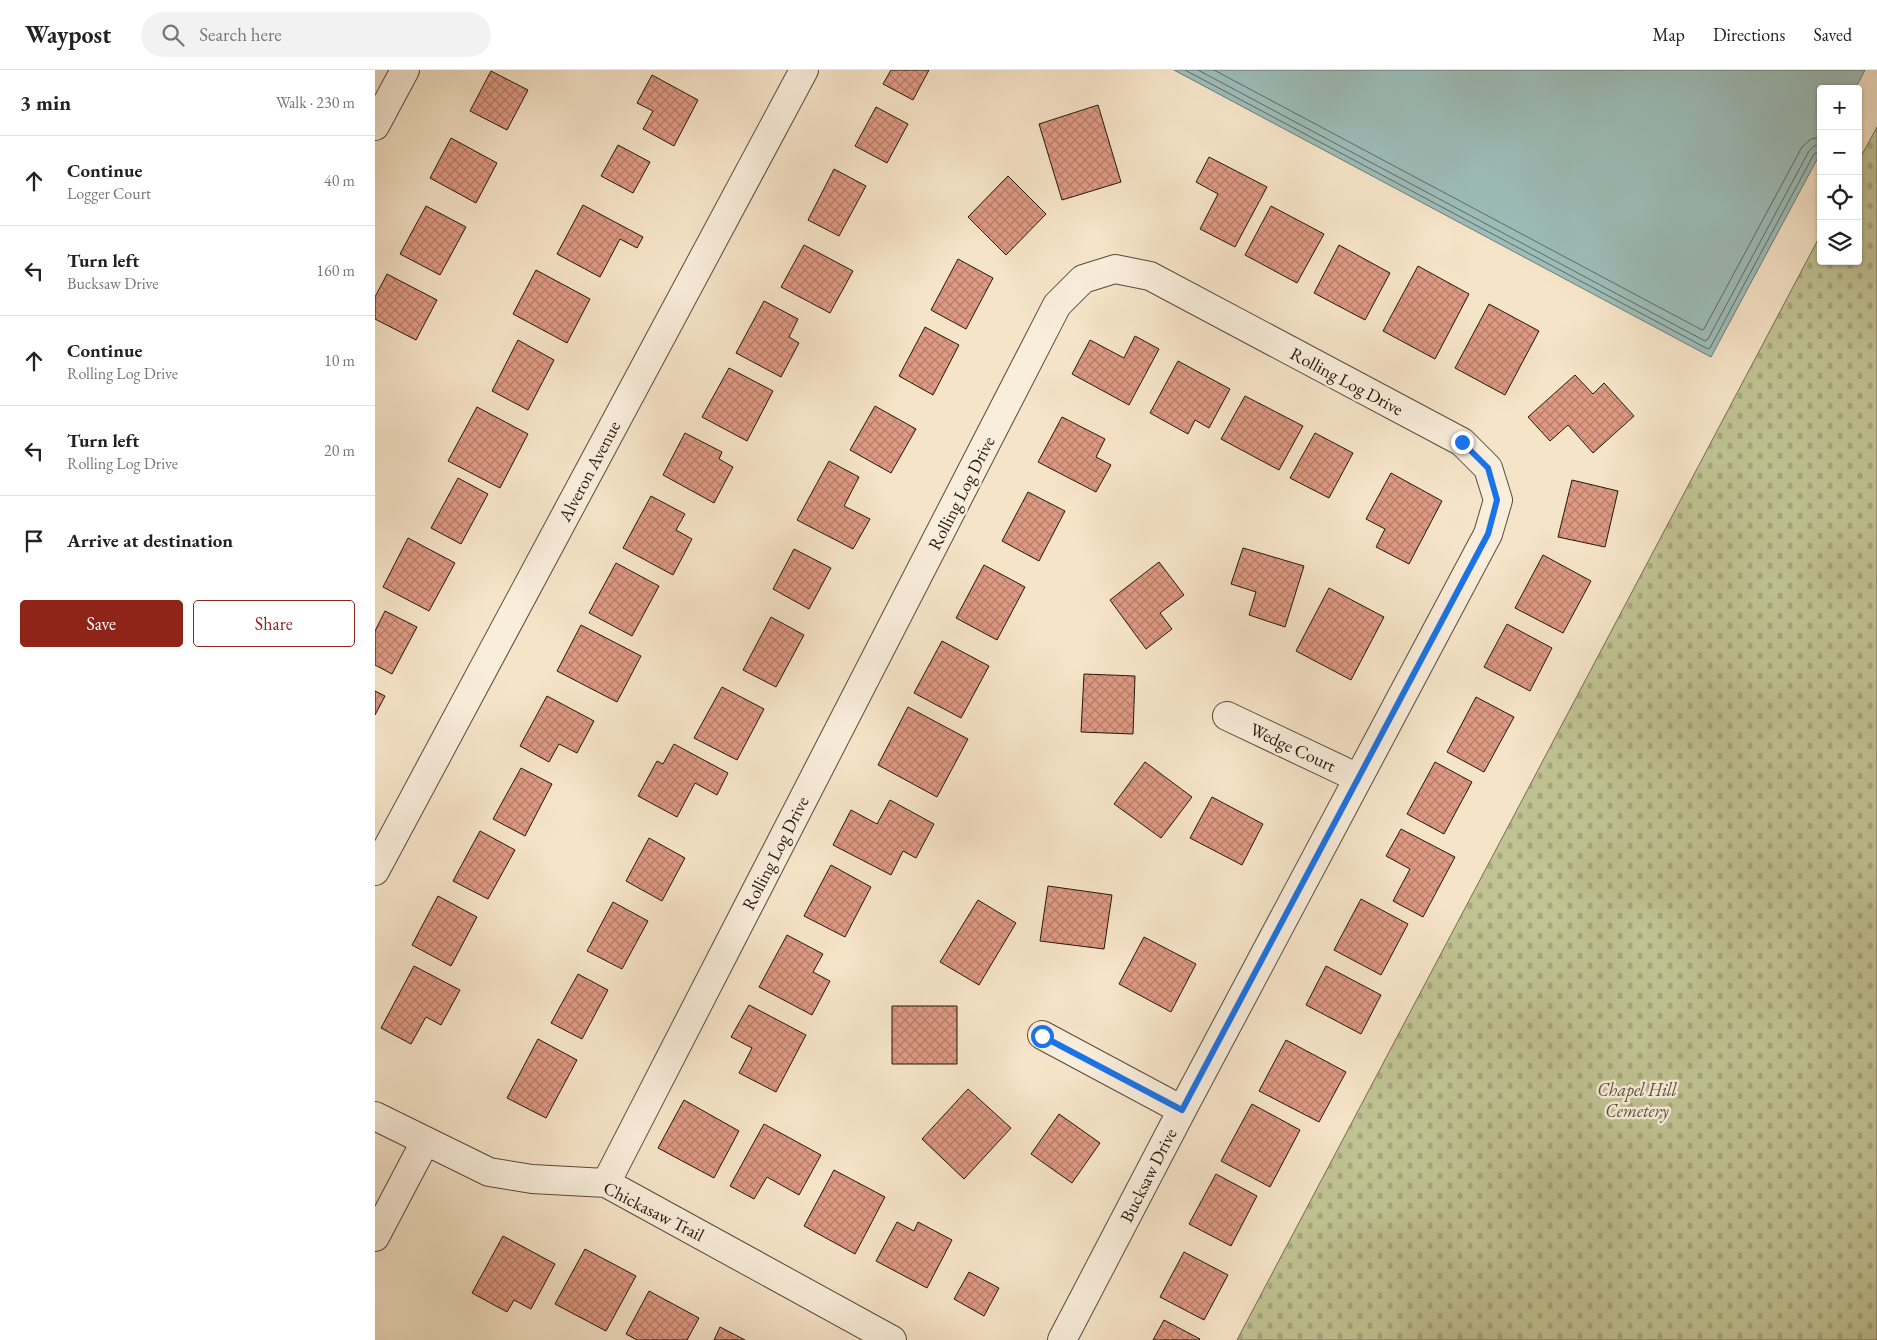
<!DOCTYPE html>
<meta charset="utf-8">
<style>
body{margin:0;font-family:"EB Garamond",serif;background:#f2f2f2;color:#222}
.controls{position:absolute;right:15px;top:15px;display:grid;overflow:hidden;border-radius:5px;box-shadow:0 1px 4px #0004}
.controls button{width:45px;height:45px;display:grid;place-items:center;padding:0;border:0;border-bottom:1px solid #e0e0e0;background:#fff;color:#222;font:25px sans-serif}
.stop{position:absolute;width:15px;height:15px;margin:-11px;border:4px solid #1a73e8;border-radius:50%;background:#fff}
.stop.end{background:#1a73e8;border-color:#fff;box-shadow:0 1px 5px #0008}
.list{margin:0;padding:0;list-style:none}
h2{display:flex;justify-content:space-between;align-items:center;height:65px;margin:0;padding:0 20px;font-size:21px}
h2 small{font-size:16px;font-weight:400;color:#767676}
.list li{display:grid;grid-template-columns:32px 1fr auto;gap:15px;align-items:center;box-sizing:border-box;height:90px;padding:0 20px;border-top:1px solid #e0e0e0}
.list b{display:block;font-size:19px;white-space:nowrap}
.list p{margin:0;font-size:16px;white-space:nowrap;color:#767676}
.list em{font-size:16px;font-style:normal;color:#767676}
.actions{display:flex;gap:10px;padding:15px 20px}
.actions a{flex:1;padding:11px 0;border:1px solid #8f2418;border-radius:5px;text-align:center;font-size:18px;color:#8f2418}
.actions .main{background:#8f2418;color:#fff}
.icon{flex:none;width:28px;height:28px;fill:none;stroke:currentColor;stroke-width:2;stroke-linecap:round;stroke-linejoin:round}
.map{position:relative;flex:none;width:1502px;height:1270px;overflow:hidden}
header{display:flex;align-items:center;gap:30px;box-sizing:border-box;height:70px;padding:0 25px;background:#fff;border-bottom:1px solid #e0e0e0}
header strong{font-size:24px}
nav{display:flex;gap:28px;margin-inline-start:auto;font-size:18px}
.search{width:350px;height:45px;background:#f2f2f2;display:flex;align-items:center;gap:12px;box-sizing:border-box;padding:0 18px;border-radius:28px;color:#767676;font-size:19px}
main{display:flex}
aside{flex:1;background:#fff}
.map>svg:first-child{display:block}
.cemetery{fill:url(#cemetery-stones);stroke:#726d50}
.water{fill:#9dbeba;stroke:#6c7b75}
.lines{fill:none;stroke-linecap:round;stroke-linejoin:round}
.shore{stroke:#606a64;stroke-width:1}
.building{fill:url(#building-cross-hatch);stroke:#23170e}
.minor-casing{stroke:#584a3c;stroke-width:30}
.minor{stroke:#f9eddb;stroke-width:28}
.route{stroke:#1a73e8;stroke-width:6}
.labels{text-anchor:middle;dominant-baseline:central;stroke-width:5;stroke-linejoin:round;paint-order:stroke}
.street-label{font-size:18px;fill:#23170e;stroke:#f9eddb}
.park-label{font-size:18px;font-style:italic;fill:#5a533d;stroke:#f9eddb}
</style>
<header>
<strong>Waypost</strong>
<div class="search"><svg class="icon" aria-label="search" viewBox="0 0 24 24"><circle cx="10" cy="10" r="6"/><path d="M15 15l6 6"/></svg>Search here</div>
<nav><a>Map</a><a>Directions</a><a>Saved</a></nav>
</header>
<main>
<aside>
<h2>3 min<small>Walk · 230 m</small></h2>
<ul class="list">
<li><svg class="icon" aria-label="ahead" viewBox="0 0 24 24"><path d="M12 20V5M6 11l6-6 6 6"/></svg><div><b>Continue</b><p>Logger Court</p></div><em>40 m</em></li>
<li><svg class="icon" aria-label="left" viewBox="0 0 24 24"><path d="M17 20v-9H6M10 6l-5 5 5 5"/></svg><div><b>Turn left</b><p>Bucksaw Drive</p></div><em>160 m</em></li>
<li><svg class="icon" aria-label="ahead" viewBox="0 0 24 24"><path d="M12 20V5M6 11l6-6 6 6"/></svg><div><b>Continue</b><p>Rolling Log Drive</p></div><em>10 m</em></li>
<li><svg class="icon" aria-label="left" viewBox="0 0 24 24"><path d="M17 20v-9H6M10 6l-5 5 5 5"/></svg><div><b>Turn left</b><p>Rolling Log Drive</p></div><em>20 m</em></li>
<li><svg class="icon" aria-label="arrive" viewBox="0 0 24 24"><path d="M6 21V4h12l-3 4 3 4H6"/></svg><div><b>Arrive at destination</b></div></li>
</ul>
<div class="actions"><a class="main">Save</a><a>Share</a></div>
</aside>
<div class="map">
<svg width="1502" height="1270" viewBox="0 0 1502 1270">
<defs>
<pattern id="cemetery-stones" width="16" height="16" patternUnits="userSpaceOnUse" patternTransform="scale(1.25)"><rect width="16" height="16" fill="#c1c393"/><path d="M2 7V4a2 2 0 0 1 4 0v3zM10 15v-3a2 2 0 0 1 4 0v3z" fill="#a6a77e"/></pattern>
<pattern id="building-cross-hatch" width="8" height="8" patternUnits="userSpaceOnUse" patternTransform="scale(1.25)"><rect width="8" height="8" fill="#df9a83"/><path d="M0 0l8 8M0 8l8-8" fill="none" stroke="#b47d6a"/></pattern>
</defs>
<rect width="100%" height="100%" fill="#f6e4c8"/>
<filter id="stains"><feTurbulence type="fractalNoise" baseFrequency=".004" numOctaves="4"/><feColorMatrix values="0 0 0 0 .2 0 0 0 0 .09 0 0 0 0 .02 0 0 0 .5 -.17"/></filter>
<radialGradient id="worn" r=".72"><stop offset=".6" stop-color="#630" stop-opacity="0"/><stop offset="1" stop-color="#630" stop-opacity=".3"/></radialGradient>
<path class="cemetery" d="M 1502,57 L 1502,1270 L 862,1270 L 1446,164 L 1446,191 L 1483,191 L 1483,92 Z"/>
<path class="water" d="M 799,0 L 1490,0 L 1480,19 L 1446,19 L 1446,82 L 1336,287 Z"/>
<g class="lines">
<path class="shore" d="M 810,0 L 1333,279 L 1335,278 L 1439,84 L 1446,81
M 823,0 L 1330,271 L 1333,269 L 1434,81 L 1439,76 L 1446,75
M 839,0 L 1327,260 L 1329,259 L 1427,77 L 1436,69 L 1446,67"/>
</g>
<path class="building" d="M 516,0 L 554,0 L 538,30 L 508,14 Z
M 116,1 L 153,20 L 132,60 L 95,41 Z
M 277,5 L 323,30 L 299,76 L 268,59 L 278,41 L 262,33 Z
M 723,35 L 746,112 L 687,130 L 664,54 Z
M 501,37 L 533,54 L 512,93 L 480,76 Z
M 76,68 L 122,93 L 101,133 L 55,108 Z
M 243,75 L 275,92 L 258,123 L 226,106 Z
M 834,87 L 892,117 L 860,177 L 825,159 L 843,124 L 821,112 Z
M 459,99 L 491,116 L 464,166 L 433,150 Z
M 633,106 L 671,144 L 631,185 L 593,147 Z
M 208,135 L 268,167 L 262,178 L 245,169 L 225,207 L 182,184 Z
M 51,136 L 91,157 L 65,205 L 25,184 Z
M 896,136 L 949,164 L 922,213 L 870,185 Z
M 429,175 L 478,201 L 455,243 L 406,217 Z
M 964,175 L 1015,203 L 990,250 L 939,223 Z
M 583,189 L 618,208 L 591,259 L 556,240 Z
M 1043,196 L 1094,224 L 1060,289 L 1008,261 Z
M 161,200 L 215,229 L 192,273 L 138,244 Z
M 12,204 L 62,230 L 41,270 L 0,249 L 0,227 Z
M 389,231 L 423,249 L 414,267 L 424,273 L 406,307 L 361,283 Z
M 1114,234 L 1164,261 L 1130,325 L 1080,298 Z
M 550,257 L 584,275 L 558,325 L 524,306 Z
M 760,266 L 784,279 L 754,335 L 697,304 L 715,270 L 749,288 Z
M 143,270 L 179,290 L 153,340 L 117,321 Z
M 803,291 L 855,319 L 834,358 L 820,350 L 813,364 L 775,343 Z
M 354,298 L 398,321 L 372,371 L 327,347 Z
M 1200,305 L 1218,324 L 1229,313 L 1259,346 L 1218,383 L 1193,355 L 1175,371 L 1153,347 Z
M 870,326 L 928,356 L 904,400 L 846,369 Z
M 500,336 L 541,359 L 516,403 L 475,380 Z
M 102,337 L 153,364 L 125,418 L 73,391 Z
M 687,347 L 730,369 L 721,387 L 736,395 L 721,422 L 663,392 Z
M 310,363 L 347,382 L 344,389 L 358,397 L 339,433 L 288,405 Z
M 940,363 L 978,383 L 954,428 L 915,408 Z
M 454,391 L 484,407 L 469,436 L 495,449 L 478,479 L 422,450 Z
M 1016,403 L 1067,431 L 1034,494 L 1001,477 L 1010,459 L 991,449 Z
M 83,408 L 113,424 L 86,474 L 56,458 Z
M 1197,410 L 1243,421 L 1230,477 L 1183,467 Z
M 653,422 L 690,441 L 664,491 L 627,471 Z
M 276,426 L 310,444 L 301,460 L 317,469 L 298,505 L 248,478 Z
M 33,468 L 80,493 L 54,541 L 8,517 Z
M 868,478 L 929,496 L 910,557 L 874,545 L 881,522 L 856,514 Z
M 419,479 L 456,498 L 434,539 L 398,519 Z
M 1168,485 L 1216,511 L 1188,563 L 1140,538 Z
M 784,492 L 809,525 L 785,543 L 797,559 L 771,579 L 735,530 Z
M 241,493 L 284,516 L 257,566 L 214,543 Z
M 609,495 L 650,517 L 622,570 L 581,548 Z
M 954,518 L 1009,547 L 976,610 L 921,581 Z
M 10,541 L 42,557 L 17,604 L 0,595 L 0,561 Z
M 396,547 L 429,565 L 401,617 L 368,600 Z
M 1132,554 L 1177,578 L 1155,621 L 1109,597 Z
M 206,555 L 266,586 L 242,632 L 182,601 Z
M 567,571 L 614,596 L 586,648 L 539,623 Z
M 709,604 L 760,606 L 758,664 L 706,662 Z
M 347,617 L 389,639 L 362,690 L 319,668 Z
M 0,621 L 10,626 L 0,645 Z
M 172,626 L 219,651 L 202,683 L 184,674 L 174,692 L 145,676 Z
M 1101,627 L 1139,647 L 1109,702 L 1072,682 Z
M 533,637 L 593,669 L 562,727 L 503,695 Z
M 299,674 L 353,703 L 342,725 L 320,713 L 302,747 L 263,726 L 282,691 L 288,694 Z
M 770,692 L 817,727 L 786,768 L 739,734 Z
M 1060,692 L 1097,712 L 1069,764 L 1032,744 Z
M 146,698 L 177,714 L 150,766 L 118,749 Z
M 837,727 L 888,754 L 867,795 L 815,768 Z
M 515,730 L 559,754 L 541,788 L 528,781 L 516,805 L 458,775 L 476,740 L 502,754 Z
M 1026,759 L 1080,787 L 1048,847 L 1018,831 L 1035,799 L 1011,786 Z
M 105,761 L 140,780 L 113,829 L 78,811 Z
M 274,768 L 310,788 L 287,831 L 251,811 Z
M 456,795 L 496,817 L 470,867 L 429,846 Z
M 673,816 L 737,825 L 729,879 L 665,871 Z
M 63,826 L 102,847 L 76,896 L 37,875 Z
M 986,829 L 1033,854 L 1006,905 L 959,880 Z
M 603,830 L 641,853 L 604,915 L 565,892 Z
M 238,832 L 273,851 L 247,899 L 212,881 Z
M 412,865 L 448,884 L 438,902 L 455,911 L 437,945 L 384,917 Z
M 769,867 L 821,894 L 796,942 L 744,914 Z
M 39,896 L 85,920 L 66,955 L 51,947 L 36,974 L 6,958 Z
M 951,896 L 1006,925 L 986,964 L 931,935 Z
M 203,904 L 233,920 L 207,969 L 176,953 Z
M 374,935 L 431,965 L 401,1022 L 364,1003 L 377,978 L 356,967 Z
M 517,936 L 582,936 L 582,994 L 517,994 Z
M 163,969 L 202,990 L 171,1048 L 132,1028 Z
M 911,970 L 971,1002 L 944,1052 L 884,1021 Z
M 593,1019 L 636,1058 L 589,1109 L 547,1069 Z
M 309,1030 L 364,1061 L 339,1108 L 283,1078 Z
M 877,1034 L 925,1060 L 895,1117 L 846,1091 Z
M 684,1044 L 725,1073 L 697,1113 L 656,1084 Z
M 389,1054 L 446,1085 L 424,1125 L 392,1107 L 379,1129 L 355,1116 Z
M 459,1100 L 510,1127 L 480,1184 L 429,1156 Z
M 841,1104 L 882,1126 L 856,1176 L 814,1154 Z
M 522,1152 L 539,1161 L 543,1152 L 577,1170 L 552,1218 L 501,1191 Z
M 128,1166 L 180,1194 L 156,1239 L 139,1230 L 132,1242 L 97,1223 Z
M 210,1179 L 261,1206 L 231,1261 L 180,1234 Z
M 809,1182 L 853,1205 L 829,1250 L 785,1227 Z
M 594,1202 L 624,1218 L 609,1246 L 579,1229 Z
M 274,1221 L 324,1248 L 312,1270 L 262,1270 L 251,1264 Z
M 789,1250 L 825,1269 L 824,1270 L 778,1270 Z
M 345,1257 L 370,1270 L 339,1270 Z"/>
<g class="lines">
<defs>
<path id="minor" d="M 0,56 L 30,0
M 852,646 L 983,708
M 0,801 L 429,0
M 667,965 L 807,1040
M 0,1046 L 114,1102 L 157,1109 L 231,1113 L 517,1270
M 231,1113 L 682,235 L 708,209 L 740,199 L 775,206 L 1087,372 L 1113,398 L 1123,430 L 1113,464 L 807,1040 L 687,1270
M 0,1167 L 50,1072"/>
</defs>
<use href="#minor" class="minor-casing"/>
<use href="#minor" class="minor"/>
</g>
<g class="lines">
<path class="route" d="M 667,966 L 807,1040 L 1113,464 L 1122,430 L 1113,398 L 1087,372"/>
</g>
<g class="labels">
<g class="street-label">
<text transform="translate(972 311) rotate(28)">Rolling Log Drive</text>
<text transform="translate(214 401) rotate(-62)">Alveron Avenue</text>
<text transform="translate(586 423) rotate(-63)">Rolling Log Drive</text>
<text transform="translate(918 677) rotate(25)">Wedge Court</text>
<text transform="translate(400 783) rotate(-63)">Rolling Log Drive</text>
<text transform="translate(773 1105) rotate(-63)">Bucksaw Drive</text>
<text transform="translate(279 1141) rotate(27)">Chickasaw Trail</text>
</g>
<g class="park-label">
<text x="1262" y="1019">Chapel Hill<tspan x="1262" dy="21">Cemetery</tspan></text>
</g>
</g>
<rect width="100%" height="100%" filter="url(#stains)"/>
<rect width="100%" height="100%" fill="url(#worn)"/>
</svg>
<div class="controls">
<button>+</button>
<button>−</button>
<button><svg class="icon" aria-label="locate" viewBox="0 0 24 24"><circle cx="12" cy="12" r="6"/><path d="M12 2v4M12 18v4M2 12h4M18 12h4"/></svg></button>
<button><svg class="icon" aria-label="layers" viewBox="0 0 24 24"><path d="M12 4l9 5-9 5-9-5zM3 14l9 5 9-5"/></svg></button>
</div>
<div class="stop" style="left:667px;top:966px"></div>
<div class="stop end" style="left:1087px;top:372px"></div>
</div>
</main>
